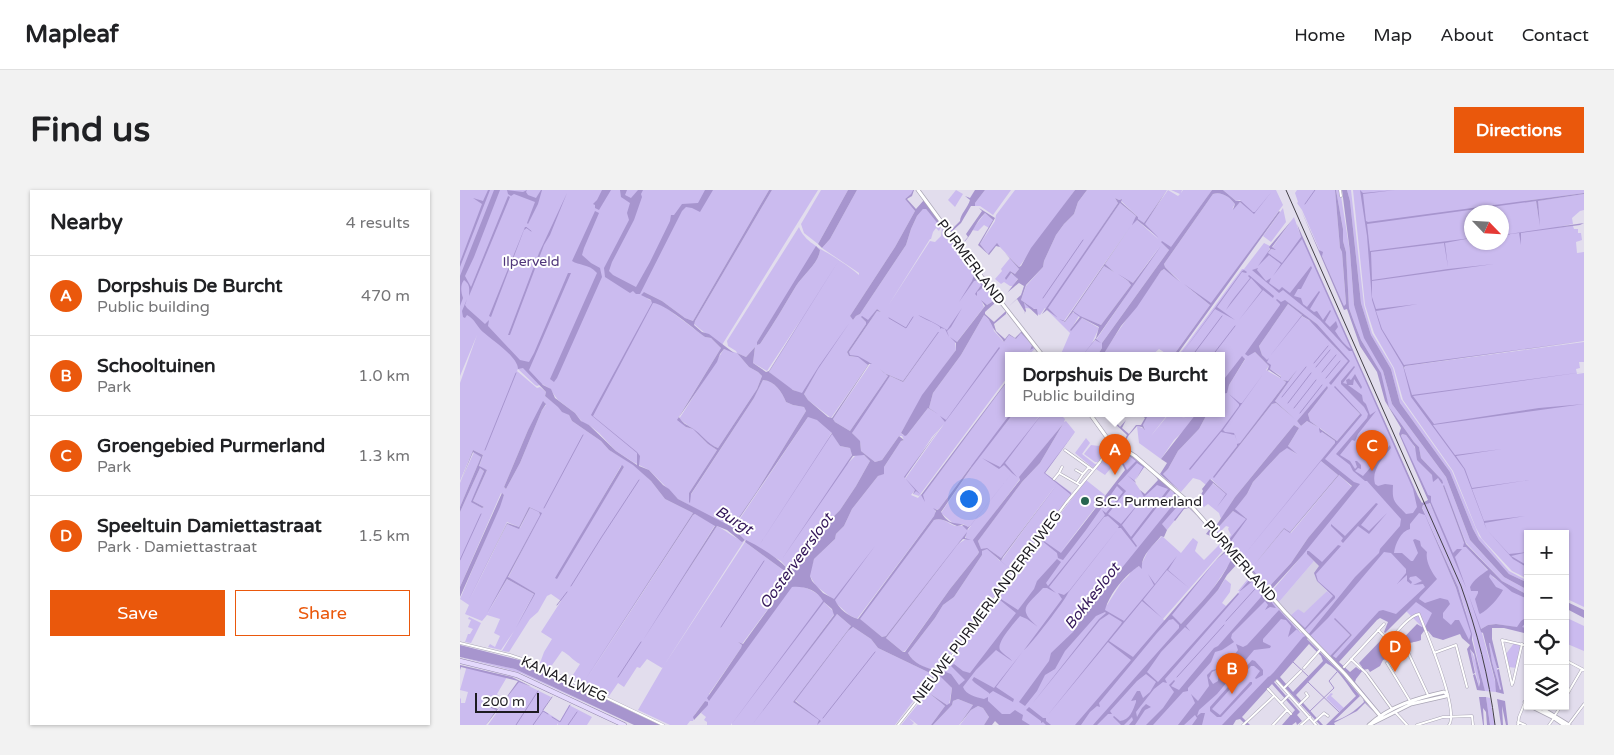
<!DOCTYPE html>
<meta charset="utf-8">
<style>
body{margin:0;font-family:"Varela Round",sans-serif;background:#f2f2f2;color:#202124}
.controls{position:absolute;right:15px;bottom:15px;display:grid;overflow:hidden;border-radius:0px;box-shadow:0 1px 4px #0004}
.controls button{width:45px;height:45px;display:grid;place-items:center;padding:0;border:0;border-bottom:1px solid #e0e0e0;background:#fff;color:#202124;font:25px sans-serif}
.compass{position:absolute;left:1004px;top:15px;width:45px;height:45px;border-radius:50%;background:#fff;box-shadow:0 1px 4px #0004;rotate:115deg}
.scale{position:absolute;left:15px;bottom:12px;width:64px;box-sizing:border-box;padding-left:5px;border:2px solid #1d1b21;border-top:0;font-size:14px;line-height:18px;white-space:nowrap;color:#1d1b21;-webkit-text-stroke:4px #fff;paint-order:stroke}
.you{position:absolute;left:508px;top:308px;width:18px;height:18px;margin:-12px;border:4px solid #fff;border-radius:50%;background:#1a73e8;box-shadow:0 0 0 8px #1a73e833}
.badge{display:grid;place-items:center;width:32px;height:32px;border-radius:50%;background:#ea580c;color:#fff;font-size:16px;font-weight:700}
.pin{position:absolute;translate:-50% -41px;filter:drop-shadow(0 1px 2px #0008)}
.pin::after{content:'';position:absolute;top:26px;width:18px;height:15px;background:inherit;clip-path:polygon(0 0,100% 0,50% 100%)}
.popup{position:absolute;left:545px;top:162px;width:220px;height:65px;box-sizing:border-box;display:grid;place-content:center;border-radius:0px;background:#fff;filter:drop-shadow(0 1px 4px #0005);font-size:16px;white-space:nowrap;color:#757577}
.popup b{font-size:19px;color:#202124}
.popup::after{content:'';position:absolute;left:50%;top:100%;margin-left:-10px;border:10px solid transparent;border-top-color:#fff}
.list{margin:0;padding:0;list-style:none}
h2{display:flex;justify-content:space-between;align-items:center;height:65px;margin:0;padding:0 20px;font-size:21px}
h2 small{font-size:16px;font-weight:400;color:#757577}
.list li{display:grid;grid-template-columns:32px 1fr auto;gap:15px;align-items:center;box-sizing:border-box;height:80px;padding:0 20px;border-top:1px solid #e0e0e0}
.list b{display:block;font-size:19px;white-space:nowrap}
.list p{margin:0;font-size:16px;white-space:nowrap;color:#757577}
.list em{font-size:16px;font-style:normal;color:#757577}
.actions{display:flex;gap:10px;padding:15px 20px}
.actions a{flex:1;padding:11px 0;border:1px solid #ea580c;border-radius:0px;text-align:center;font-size:18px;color:#ea580c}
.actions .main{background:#ea580c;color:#fff}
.icon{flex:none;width:28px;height:28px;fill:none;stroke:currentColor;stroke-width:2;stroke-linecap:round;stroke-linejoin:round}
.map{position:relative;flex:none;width:1124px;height:535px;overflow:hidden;border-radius:0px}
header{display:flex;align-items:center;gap:30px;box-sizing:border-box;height:70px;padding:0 25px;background:#fff;border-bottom:1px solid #e0e0e0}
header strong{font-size:24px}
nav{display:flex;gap:28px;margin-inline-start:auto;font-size:18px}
.intro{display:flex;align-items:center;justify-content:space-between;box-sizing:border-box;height:120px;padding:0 30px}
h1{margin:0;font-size:35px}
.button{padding:12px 22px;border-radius:0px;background:#ea580c;color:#fff;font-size:18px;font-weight:700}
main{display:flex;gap:30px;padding:0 30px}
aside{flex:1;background:#fff;border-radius:0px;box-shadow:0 1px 4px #0004}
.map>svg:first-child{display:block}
.built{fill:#d5cfe6}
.green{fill:#cbbbef;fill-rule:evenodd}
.water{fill:#a795ce;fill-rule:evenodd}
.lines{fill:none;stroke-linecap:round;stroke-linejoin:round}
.stream{stroke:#a795ce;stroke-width:1}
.pedestrian-casing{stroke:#aba7b6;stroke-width:3}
.minor-casing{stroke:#aba7b6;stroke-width:3}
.tertiary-casing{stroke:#aba7b6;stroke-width:4.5}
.primary-casing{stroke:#9386ae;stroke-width:5.5}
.pedestrian{stroke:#fff;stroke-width:2}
.minor{stroke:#fff;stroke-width:2}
.tertiary{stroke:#fff;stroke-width:3}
.primary{stroke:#e4d9fc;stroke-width:4.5}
.rail{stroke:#434048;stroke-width:1}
.poi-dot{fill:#266450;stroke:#fff;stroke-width:2}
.labels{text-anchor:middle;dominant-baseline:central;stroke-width:4;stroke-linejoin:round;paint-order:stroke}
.park-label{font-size:14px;fill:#50367b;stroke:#fff}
.street-label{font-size:14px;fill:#1d1b21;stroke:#fff}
.poi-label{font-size:14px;fill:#1d1b21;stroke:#fff;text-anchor:start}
.water-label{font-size:15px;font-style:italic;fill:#331659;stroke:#fff}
</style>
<header>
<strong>Mapleaf</strong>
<nav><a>Home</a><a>Map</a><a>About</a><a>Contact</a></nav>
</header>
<div class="intro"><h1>Find us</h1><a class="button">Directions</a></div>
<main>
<aside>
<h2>Nearby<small>4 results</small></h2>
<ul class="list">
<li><span class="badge">A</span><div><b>Dorpshuis De Burcht</b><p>Public building</p></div><em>470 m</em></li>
<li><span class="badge">B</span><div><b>Schooltuinen</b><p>Park</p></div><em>1.0 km</em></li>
<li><span class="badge">C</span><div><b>Groengebied Purmerland</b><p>Park</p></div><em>1.3 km</em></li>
<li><span class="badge">D</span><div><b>Speeltuin Damiettastraat</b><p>Park · Damiettastraat</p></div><em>1.5 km</em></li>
</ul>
<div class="actions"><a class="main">Save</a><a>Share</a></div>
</aside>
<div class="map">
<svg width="1124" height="535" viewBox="0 0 1124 535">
<rect width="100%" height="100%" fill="#e2dded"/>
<path class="built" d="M 854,371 L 859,376 L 857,391 L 867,401 L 844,424 L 838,419 L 831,425 L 829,424 L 819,412 Z"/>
<path class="green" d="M 0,0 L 309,0 L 233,131 L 225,128 L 202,111 L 184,102 L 188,109 L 205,117 L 245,147 L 251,148 L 261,158 L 218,228 L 226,237 L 233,239 L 248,254 L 257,260 L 229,303 L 230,306 L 294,208 L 303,190 C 315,191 322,202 326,212 L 333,215 L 344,217 L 346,221 L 297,301 L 275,333 L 275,336 L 348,227 C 357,227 367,236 372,242 L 367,250 L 372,243 L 380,256 L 390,258 L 392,264 L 387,274 L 396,265 L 404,265 L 410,271 L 396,296 L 380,320 L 373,327 L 366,340 L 348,365 L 333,378 L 328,379 L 321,371 L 286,351 L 276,341 L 218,309 L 189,280 L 173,272 L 156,261 L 139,243 L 129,235 L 123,233 L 115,223 L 98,210 L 89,198 L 82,194 L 77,196 L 75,195 L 58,179 L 57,181 L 77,198 L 80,197 L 86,202 L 85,206 L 99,217 L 100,219 L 109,225 L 112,231 L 141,251 L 149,260 L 174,275 L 191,291 L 205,309 L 233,323 L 126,490 L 233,325 L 235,324 L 255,335 L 213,404 L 257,336 C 266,340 276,350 284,351 L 203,477 L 202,478 L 187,469 L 180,478 L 177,477 L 164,497 L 158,493 L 149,506 L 124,494 L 124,492 L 122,493 L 111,488 L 120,474 C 112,470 110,465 102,461 L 90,478 L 80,473 L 84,462 L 92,449 L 81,442 L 101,411 L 91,404 L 87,406 L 78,422 L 70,429 L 49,462 L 42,461 L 54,441 L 41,460 L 28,457 L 30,454 L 35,457 L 40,446 L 34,443 L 40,429 L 27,425 L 22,431 L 5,424 L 9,415 L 0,409 L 44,305 L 41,303 L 0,397 L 0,322 L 20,278 L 24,281 L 12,312 L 22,318 L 24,317 L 13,311 L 27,280 L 19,277 L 23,265 L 13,260 L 0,291 L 0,193 L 17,145 L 0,186 ZM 84,212 L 86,215 L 82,220 L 60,273 L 46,299 L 44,297 L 68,240 ZM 161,276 L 164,277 L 96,388 ZM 69,317 L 81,323 L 48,388 L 75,403 L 55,437 L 74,404 L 47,389 L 28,423 L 80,325 L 79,322 L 70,318 L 60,338 L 47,334 L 10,409 L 47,332 L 59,337 Z
M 312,0 L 358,0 L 262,155 C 252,148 243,142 234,134 L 235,131 Z
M 361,0 L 388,0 L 358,54 L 344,43 L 341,34 Z
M 397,0 L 453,0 L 451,4 L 445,9 L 455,21 L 435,57 L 390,126 L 393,130 L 396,126 L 400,124 L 446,55 L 451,39 L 457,26 L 463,19 L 466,19 L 481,37 L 479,41 L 476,38 L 473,42 L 471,49 L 470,49 L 428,116 L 470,51 L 475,52 L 481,46 L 482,38 L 495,55 L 494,59 L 497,58 C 505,67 514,78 514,90 L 518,90 L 521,95 L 517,101 L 525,96 L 535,110 L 527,115 L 522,112 L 524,117 L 496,153 L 495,152 L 496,160 L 463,205 L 441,243 L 443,245 L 447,245 L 468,218 L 476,223 L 469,218 L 473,203 L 501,165 L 524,125 L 532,133 L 534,141 L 544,152 L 549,145 L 556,149 L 561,143 L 572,155 L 570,160 L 574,157 L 566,146 L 576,158 L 567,166 L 565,166 L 568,161 L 563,166 L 557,164 L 559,166 L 549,166 L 549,185 L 459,306 L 453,304 L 456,299 L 451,305 L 458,308 L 461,304 L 462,306 L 549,189 L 550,224 L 533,248 L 534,248 L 553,224 L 575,225 L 581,224 L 575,231 L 582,224 L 600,224 L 605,229 L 604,232 L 606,231 L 615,242 L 585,283 L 612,303 L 485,472 L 477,479 C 466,480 453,473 448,463 L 475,428 L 483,415 L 494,407 L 522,365 L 522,361 L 527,358 L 521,360 L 518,351 L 520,348 L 562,292 L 580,273 L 603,234 L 559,288 L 560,289 L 514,350 L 519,362 L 518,364 L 490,399 L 446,460 L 443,462 L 426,448 L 498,354 L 506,349 L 506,344 L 426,446 L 422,447 L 399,429 L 474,330 C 483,327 487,333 495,336 C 496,336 503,336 504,336 L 508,340 L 511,336 L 508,337 L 503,334 L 494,334 L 481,323 L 512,277 L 511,276 L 479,319 L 475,320 L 476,323 L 474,326 L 397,429 L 389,425 L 376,413 L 374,410 L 356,396 L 350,386 L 350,382 L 354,369 L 375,349 L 376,344 L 384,336 L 392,319 L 418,286 L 424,283 L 424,277 L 441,251 L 444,250 L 442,246 L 439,246 L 422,270 L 415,272 L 401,261 L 400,252 L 392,243 L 394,238 L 430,186 L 443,192 L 444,191 L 479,142 L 443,191 L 424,183 L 420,179 L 428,186 L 390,241 L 375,232 L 373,229 L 411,173 L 406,172 L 408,175 L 371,228 L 348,210 L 344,204 L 357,180 L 343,203 L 340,203 L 327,197 L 309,182 L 342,128 L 307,181 L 293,173 L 295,157 L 286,167 L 277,163 L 289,177 L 298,182 L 302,186 L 297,199 L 258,258 L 249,254 L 233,239 L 219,229 L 264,159 L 277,163 L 276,161 L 268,156 L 267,151 L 339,37 C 345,54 367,61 380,71 C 387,75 393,80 399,85 L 399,83 L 362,58 L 370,49 ZM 357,57 L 360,60 C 359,73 343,85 336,96 C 324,116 313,135 300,154 L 297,155 L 297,152 ZM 417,119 L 421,122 L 417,121 L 389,162 L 389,165 L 397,167 L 389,166 L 387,162 L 406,134 L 406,132 L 401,127 L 408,131 ZM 484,234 L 445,289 L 445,288 L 472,247 ZM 596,295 L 541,371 L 540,371 L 528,359 L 541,368 Z
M 496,0 L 503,4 L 495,17 L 488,10 Z
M 525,0 L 551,0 L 533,25 L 520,16 L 515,16 L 515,13 Z
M 555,0 L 615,0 L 559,77 L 537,54 L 528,64 L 520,54 L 535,31 L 536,25 Z
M 627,0 L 707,0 L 684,33 L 677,29 L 678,27 L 661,11 L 661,9 L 659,10 L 655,8 L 658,13 L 587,118 L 660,13 L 676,26 L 675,30 L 677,30 L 698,49 L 684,34 L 708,0 L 718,6 L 720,4 L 711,0 L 722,0 L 721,3 L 723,0 L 752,0 L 711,58 L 701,51 L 709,60 L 642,153 L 642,158 L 637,166 L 604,166 L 601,164 L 610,143 L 585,118 L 580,125 L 577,124 L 576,119 L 565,118 L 563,113 L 571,117 L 561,110 L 566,96 L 583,77 L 584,71 L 596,45 L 604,34 L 614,24 L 618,12 ZM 670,37 L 645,74 L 654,82 L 644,76 L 613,121 L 615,123 L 612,123 L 605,132 L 604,132 L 603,131 L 604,131 ZM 700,56 L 636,150 L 632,153 L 639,138 L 622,128 L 610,141 L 619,126 L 641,135 L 671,95 L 668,91 L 660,86 L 673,93 Z
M 763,0 L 816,0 L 823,15 L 751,114 L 725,95 L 750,115 L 713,166 L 710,166 L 699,159 L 691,166 L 642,166 C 660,137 681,110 701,81 L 704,79 L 721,92 L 705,77 L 704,74 L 753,4 C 761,1 770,7 775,14 L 772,19 L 780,12 L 784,15 L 780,10 L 776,11 Z
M 837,0 L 875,0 L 880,58 L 882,62 L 886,115 L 884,116 L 842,20 L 837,13 L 838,12 L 835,3 Z
M 876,0 L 880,0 L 890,62 L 894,115 L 923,181 L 932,214 L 986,287 L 1010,350 L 1044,387 L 1068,400 L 1068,405 L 1042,391 L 1006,353 L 984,296 L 983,296 L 1004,353 L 1034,388 L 1068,408 L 1068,439 L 1036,434 L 1028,435 L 1021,439 L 1036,495 L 1036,502 L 1025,501 L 1024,498 L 1012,445 L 1011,451 L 1009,452 L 1000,437 L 962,437 L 946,421 L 934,430 L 919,424 L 876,468 L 873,466 L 892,445 L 874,429 L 890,445 L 870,466 L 849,446 L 768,535 L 558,535 L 524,513 L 499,502 L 480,483 L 626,290 L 645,305 L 600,363 L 656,294 L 658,295 L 666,283 L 663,271 L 661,272 L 660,270 L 657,271 L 645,285 L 636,279 L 653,255 L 674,267 L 685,276 L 674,291 L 684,306 L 697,294 L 713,300 L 728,314 L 707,340 L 701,333 L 640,417 L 647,415 L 661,393 L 669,385 L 672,380 L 681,375 L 689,359 L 702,346 L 721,363 L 733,348 L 738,352 L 735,361 L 744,370 L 761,353 L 765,358 L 703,429 L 705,431 L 755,371 L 765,363 L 772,370 L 750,403 L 721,434 L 713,427 L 722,437 L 704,459 L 758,400 L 765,389 L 771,394 L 770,402 L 762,413 L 766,416 L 780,401 L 778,401 L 787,390 L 785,382 L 786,381 L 790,389 L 795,391 L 841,443 L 843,441 L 829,424 L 831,425 L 838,419 L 844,423 L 867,401 L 874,407 L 858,392 L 855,383 L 861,375 L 847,364 L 854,371 L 819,412 L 768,355 L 765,351 L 771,345 L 768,339 L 769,337 L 766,336 L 758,344 L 755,341 L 773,321 L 786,328 L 776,321 L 775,318 L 787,304 L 793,292 L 820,263 L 827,257 L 837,265 L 828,256 L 839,238 L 834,235 L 775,307 L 761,329 L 759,323 L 748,314 L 744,317 L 739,312 L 752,293 L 767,304 L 751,289 L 746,295 L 740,290 L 733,288 L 721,302 L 703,284 L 708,279 L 718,261 L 739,239 L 747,224 L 761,224 L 762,203 L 767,201 L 769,195 L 786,168 L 761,197 L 761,166 L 718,166 L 782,79 L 784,79 L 804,53 L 810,56 L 808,63 L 811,59 L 815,60 L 812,58 L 834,27 L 841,47 L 842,47 L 960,312 L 966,326 L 962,318 L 964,314 L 969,312 L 987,350 L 941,247 L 942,244 L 946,245 C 952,253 958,259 957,269 L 972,285 L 980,289 L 982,294 L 982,290 L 961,268 L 959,257 L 954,252 L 929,217 L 919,180 L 901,150 L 894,132 L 889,118 L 886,62 L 883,51 L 883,39 ZM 826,111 L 857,134 L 886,168 C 870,155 861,135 841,126 L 842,125 L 828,114 L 799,156 L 802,165 L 810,176 L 810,179 L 821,186 L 820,188 L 806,180 L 809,176 L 795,162 L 790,164 ZM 835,183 L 815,211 L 835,229 L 816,213 L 812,214 L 754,288 L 825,194 L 826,192 L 823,190 L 828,191 ZM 867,197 L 868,198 L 848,224 L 850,231 L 858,237 L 847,231 L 841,236 L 837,231 ZM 892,216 L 901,224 L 863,269 L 895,296 L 843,358 L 845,360 L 841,367 L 811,402 L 807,397 L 808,398 L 831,373 L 848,348 L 892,297 L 879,285 L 831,343 L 824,339 L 794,375 L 824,338 L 830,342 L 878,285 L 861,271 L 875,253 L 875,251 L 862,242 L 860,242 L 860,238 L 877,251 L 900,224 ZM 966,326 L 998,397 L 1007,425 Z
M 887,0 L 891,0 L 904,115 L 912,143 L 933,178 L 941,209 L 992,281 L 1019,346 L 1049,381 L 1068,391 L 1068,393 L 1049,384 L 1019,350 L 1013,339 L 990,282 L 940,213 L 931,179 L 911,145 L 901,113 L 890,11 Z
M 893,0 L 1124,0 L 1124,3 L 1064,11 L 1076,11 L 1079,30 L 1077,11 L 1124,4 L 1124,20 L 1120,21 L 1112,28 L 1113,34 L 1098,37 L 1113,36 L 1114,39 L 1118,39 L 1118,43 L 1121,43 L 1122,50 L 1116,52 L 1117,63 L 1124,62 L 1124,151 L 943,176 L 944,179 L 945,176 L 1124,152 L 1124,172 L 1119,172 L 1120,178 L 1116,179 L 1117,184 L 1124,183 L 1124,417 L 1105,408 L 1105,344 L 1068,344 L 1068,389 L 1052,381 L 1022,349 L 1016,338 L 993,281 L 943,210 L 934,178 L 914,143 L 905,115 ZM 1012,22 L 1042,22 L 1042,52 L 1012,52 Z
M 823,18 L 826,32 L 811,52 L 803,46 Z
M 525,23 L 533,30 L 529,38 L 524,35 L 518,41 L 512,40 Z
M 550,68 L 559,79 L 555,84 L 550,81 L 546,90 L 550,83 L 558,88 L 553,96 L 550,96 L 544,92 L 541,94 L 535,89 L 542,81 L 541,79 Z
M 681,224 L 708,224 L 690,247 L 709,224 L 715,224 L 727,229 L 717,224 L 741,224 L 714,250 L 701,269 L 679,253 L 677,236 L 685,239 L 683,235 L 686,227 Z
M 626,248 L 630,253 L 622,264 L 635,274 L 637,274 L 633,278 L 615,263 Z
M 643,252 L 646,254 L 643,259 L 645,263 L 649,256 L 638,272 L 635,272 L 624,264 L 631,255 L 639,256 Z
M 14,262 L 21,267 L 0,317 L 0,293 Z
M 285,352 L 326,382 L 328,392 L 282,454 L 278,452 L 282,455 L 281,458 L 249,504 L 249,510 L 332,396 C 345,396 354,400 364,410 L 363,413 L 364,412 L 375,423 L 330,485 L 375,426 L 377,424 L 391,436 L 333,512 L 352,525 L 335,510 L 388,441 L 393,437 L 411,449 L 418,458 L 470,483 L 472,486 L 435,535 L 272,535 L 272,533 L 271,535 L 247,535 L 247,532 L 244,530 L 246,527 L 241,523 L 248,513 L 245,511 L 235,524 L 233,531 L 230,531 L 227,535 L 210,535 L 178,520 L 203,477 Z
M 9,427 L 21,433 L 11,453 L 5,452 L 8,444 L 10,444 L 13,439 L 8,437 L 11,430 L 8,429 Z
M 1105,427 L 1124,436 L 1124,461 L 1105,453 Z
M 1029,453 L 1031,453 L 1041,495 L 1040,500 L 1032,472 Z
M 1054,453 L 1061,456 L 1056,478 L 1049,477 L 1046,464 Z
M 1010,459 C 1015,465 1021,489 1019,497 Z
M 0,467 L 55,479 L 174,535 L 61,483 Z
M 5,477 L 47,487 L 37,504 L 39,506 L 32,517 L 30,516 L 36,520 L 26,535 L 0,535 L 0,508 L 1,509 L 1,513 L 5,513 L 8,502 L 0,500 L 6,479 Z
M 479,484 L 492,498 L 489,515 L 487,515 L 469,503 L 485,516 L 471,535 L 458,535 L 449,528 L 454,533 L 452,535 L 441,535 L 476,492 L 469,497 Z
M 59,491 L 91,507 L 83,520 L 100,531 L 109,515 L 132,527 L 127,535 L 98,535 L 98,533 L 97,535 L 28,535 Z
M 871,503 L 873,504 L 871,506 L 884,518 L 880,522 L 866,508 Z
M 1026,507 L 1030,508 L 1035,535 L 1030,535 Z
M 498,509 L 513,515 L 499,535 L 473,535 L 492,515 L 493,511 Z
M 518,516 L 523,518 L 529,527 L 524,535 L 500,535 L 511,520 Z"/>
<path class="water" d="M 28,0 L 30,0 L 0,77 L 0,72 L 22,14 L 13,8 L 23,11 Z
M 34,0 L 40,0 L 14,67 L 5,86 L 11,97 L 48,6 L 50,7 L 9,106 C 9,100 11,95 4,90 C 0,95 1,102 3,108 L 0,116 L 0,86 Z
M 47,0 L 63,2 L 67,0 L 66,2 L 68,5 L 76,8 L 81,0 L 82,0 L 78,14 L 68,34 L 67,33 L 75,12 L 54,4 L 51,6 L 48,4 Z
M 142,0 L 151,0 L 139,20 L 135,18 L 135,15 L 133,14 L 137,10 Z
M 160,0 L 167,0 L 165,5 L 171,8 L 178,0 L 183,0 L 181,4 L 182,7 L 174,30 L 152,72 L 149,81 L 153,85 L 176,97 L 190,72 L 210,31 L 211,25 L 214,25 L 222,14 L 238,13 L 245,0 L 253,0 L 240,22 L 232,18 L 226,17 L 222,21 L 180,104 L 176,104 L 173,101 L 170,103 L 145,87 L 144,78 L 169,30 L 167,23 L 170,13 L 161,7 Z
M 309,0 L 312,0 L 235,131 L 234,135 L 242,142 L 249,144 L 274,163 L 264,159 L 260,164 L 257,172 L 219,227 C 222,233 227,235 232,238 C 242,244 247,254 258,258 L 297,199 L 302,186 L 298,182 L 289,177 L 277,163 L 286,167 L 295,157 L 293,173 L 306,182 L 309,181 L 379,70 L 309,182 L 333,200 L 342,203 L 359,176 L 390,132 L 358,179 L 344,204 L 348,210 L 368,227 L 372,228 L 408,175 L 398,167 L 389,166 L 387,162 L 406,134 L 406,132 L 401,127 L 402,126 L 408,130 L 417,119 L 421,122 L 417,121 L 389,162 L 390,165 L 398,166 L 412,174 L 409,174 L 373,229 L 375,232 L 390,241 L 428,186 L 420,179 L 424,183 L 443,191 L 478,142 L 479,142 L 444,191 L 443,192 L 430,186 L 392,243 L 400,251 L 401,261 L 415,272 L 422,270 L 439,246 L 444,250 L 441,251 L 424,277 L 424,284 L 418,286 L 392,319 L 384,336 L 376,344 L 375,349 L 354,369 L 350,386 L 352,391 L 363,403 L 374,409 L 415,356 L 375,410 C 379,419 388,426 398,429 L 474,326 L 476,321 L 473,318 L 477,320 L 479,319 L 550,224 L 553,224 L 512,277 L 481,322 C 490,338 497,330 508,337 L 510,336 L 552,283 L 544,275 L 539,279 L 522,268 L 540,277 L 582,224 L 545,273 L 557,287 L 552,283 L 507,340 L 502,335 L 497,336 C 489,333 482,327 474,330 L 400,429 L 422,447 L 426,446 L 507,342 L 505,348 L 511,350 L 503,349 L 498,354 L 426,448 L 443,462 L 445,462 L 490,399 L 518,364 L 519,362 L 513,350 L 560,290 L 559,287 L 603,234 L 580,273 L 562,292 L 518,351 L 521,359 L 527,358 L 541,368 L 596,296 L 543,367 L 541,371 L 550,379 L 527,359 L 522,361 L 522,365 L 494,407 L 483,415 L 475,428 L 448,463 C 453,473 464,477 474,480 L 480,477 L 479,482 L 481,483 L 483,481 L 491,484 L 499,495 L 505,490 L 491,476 L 494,474 L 503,481 L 510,483 L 556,423 L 540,410 L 541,409 L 558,420 L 574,399 L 577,391 L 597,369 L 601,372 L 586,393 L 588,396 L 645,325 L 642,320 L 646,323 L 663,302 L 657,296 L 626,340 L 603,370 L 598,368 L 597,363 L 581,350 L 577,354 L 599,325 L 581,349 L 601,363 L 665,280 L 661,272 L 662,270 L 667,280 L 676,271 L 660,259 L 667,245 L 651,230 L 653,227 L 651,224 L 654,224 L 654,230 L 660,237 L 666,230 L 662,238 L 669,244 L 676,235 L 681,235 L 685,228 L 680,224 L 687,227 L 683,235 L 685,240 L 682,237 L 677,236 L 669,245 L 661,258 L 686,278 L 684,277 L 675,291 L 676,293 L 667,285 L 675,291 L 683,277 L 677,273 L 658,294 L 666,301 L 648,324 L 661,334 L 683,308 L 662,335 L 671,347 L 708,299 L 697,295 L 684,307 L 680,300 L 685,304 L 698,290 L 694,284 L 711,299 L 672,349 L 677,356 L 676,357 L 661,338 L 658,338 L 659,336 L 648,326 L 644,327 L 589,397 L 596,403 L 587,398 L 583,398 C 567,416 556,418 578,437 L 567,429 L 560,426 C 555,432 536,453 540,460 C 543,464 550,468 552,471 L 536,460 L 516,480 L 503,497 C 506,505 516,507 524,509 L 528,507 L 528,511 L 542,524 L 550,524 L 555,520 L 563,525 L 562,530 L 570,535 L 539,535 L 535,531 L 532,535 L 524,535 L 529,527 L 523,518 L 518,516 L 511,520 L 499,535 L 513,515 L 498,509 L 493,511 L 492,515 L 473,535 L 471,535 L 485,516 L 469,503 L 487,515 L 490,513 L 492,498 L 477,483 L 471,490 L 472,486 L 470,483 L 418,458 L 411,449 L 393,437 L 388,441 L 335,511 L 361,531 L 357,535 L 359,530 L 333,512 L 391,436 L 377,424 L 292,535 L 374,425 L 372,419 L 364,412 L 271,535 L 363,411 C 357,400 344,396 332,397 L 249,511 L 247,508 L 281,458 L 282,455 L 278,452 L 283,454 L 328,392 L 326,382 L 285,352 L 286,350 C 302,358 316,367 328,379 L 333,378 L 348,365 L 366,340 L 373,327 L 380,320 L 396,296 L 410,271 L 404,265 L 393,266 L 322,369 L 392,265 L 390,258 L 380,256 L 372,244 L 300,354 L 372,243 L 357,230 L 348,227 L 274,336 L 275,333 L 297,301 L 346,221 L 344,217 L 333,215 L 326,212 C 322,202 315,191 303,190 L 294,208 L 231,304 L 230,313 L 229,312 L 229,303 L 257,260 L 248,254 L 233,239 L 226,237 L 217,230 L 261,158 L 251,148 L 245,147 C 234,139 204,113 193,113 L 133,226 L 177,262 L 180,266 L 179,276 L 189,280 L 203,295 L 209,299 L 218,309 L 272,337 L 285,350 L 282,352 L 267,340 L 257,336 L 183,450 L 255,336 L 235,324 L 233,325 L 125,490 L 233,323 L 205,309 L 191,291 L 173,275 L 149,260 L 141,251 L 112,231 L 109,225 L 102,222 L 98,217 L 85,206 L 86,202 L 63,178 L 58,179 C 58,167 32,150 23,142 C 17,137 15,129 7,125 L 5,128 L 3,127 L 2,121 L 7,109 L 5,115 L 7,118 L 25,134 L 29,130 L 28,136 L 60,170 L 69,172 L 74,163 L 108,83 L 111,83 L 69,180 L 83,195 L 91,199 L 95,208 L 115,223 L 121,231 L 129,235 L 156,261 L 177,275 L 177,263 L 131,225 L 192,113 L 191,110 L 181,105 L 184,102 L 202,111 L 225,128 L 233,131 Z
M 388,0 L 397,0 L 370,49 L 362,58 L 358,54 Z
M 453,0 L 454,0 L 452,6 L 447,9 L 456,19 L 464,10 L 482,36 L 479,35 L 466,19 L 463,19 L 457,26 L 451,39 L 446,55 L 400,124 L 396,126 L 393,130 L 390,126 L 435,57 L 455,21 L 445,9 L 451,4 Z
M 515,0 L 525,0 L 515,13 L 515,16 L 511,16 L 501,33 L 488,45 L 525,96 L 517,102 L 517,106 L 515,104 L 521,95 L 518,90 L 514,91 L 499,112 L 502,118 L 491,137 L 487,141 L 489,147 L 485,139 L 481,138 L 480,139 L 480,137 C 474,132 465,130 458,125 C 466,128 478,135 487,140 L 502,118 L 499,112 L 512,91 L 514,85 L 507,70 L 497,59 L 494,60 L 495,55 L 482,38 L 488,43 L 500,31 C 500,25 508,17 510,10 L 505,6 L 510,8 Z
M 615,0 L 627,0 L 618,12 L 614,24 L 604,34 L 596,45 L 584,71 L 583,77 L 566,95 L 561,110 L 574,119 L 577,119 L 578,126 L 564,113 L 566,121 L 564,124 L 565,122 L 557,109 L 548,117 L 561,105 L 564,96 L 559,93 C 556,95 529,118 525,122 L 525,124 L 534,132 L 546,121 L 546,124 L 534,134 L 536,141 L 545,149 L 549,144 L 555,148 L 562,141 L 574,158 L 570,160 L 572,155 L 561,143 L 556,149 L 549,145 L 544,152 C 542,148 539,146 536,142 C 531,136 532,131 524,125 L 501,165 L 473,203 L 469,218 L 478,224 L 468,218 L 447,245 L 445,246 L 441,243 L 462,205 L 496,160 L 496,153 L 490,147 L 497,152 L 525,116 L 521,110 L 527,115 L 535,110 L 525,98 L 526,97 L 537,110 L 547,103 L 558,89 L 551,83 L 546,90 L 545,88 L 550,81 L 555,84 L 559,79 L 545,63 L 559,77 L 561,76 L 571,58 Z
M 707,0 L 685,34 L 699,48 L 677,30 L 672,35 L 676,26 L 660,13 L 588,118 L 598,128 L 587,120 L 582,124 L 658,13 L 655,8 L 659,10 L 662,9 L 661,12 L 678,27 L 678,29 L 684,33 Z
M 752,0 L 763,0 L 776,11 L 781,11 L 793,22 L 795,22 L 813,0 L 794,24 L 780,12 L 773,20 L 775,14 C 770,7 761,1 753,4 L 704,74 L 705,77 L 720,92 L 704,79 L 701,81 L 677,117 L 661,136 L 643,165 L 637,166 L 642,158 L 642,153 L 709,60 L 701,52 L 702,51 L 711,57 Z
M 875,0 L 876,0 L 883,39 L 883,51 L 886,62 L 889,118 L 894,132 L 901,150 L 921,183 L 929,217 L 954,252 L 959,257 L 961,268 L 982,290 L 983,293 L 982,294 L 978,288 L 973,292 L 972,285 L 957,270 L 955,257 L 946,245 L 942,244 L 941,246 L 968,305 L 971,306 L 971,312 L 993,363 L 997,359 L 1002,359 L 995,367 L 1021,439 L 1028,435 L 1036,434 L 1057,437 L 1061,431 L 1068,426 L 1068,430 L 1062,437 L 1068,439 L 1068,444 L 1044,438 L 1032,438 L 1032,449 L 1039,478 L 1037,478 L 1030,453 L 1029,453 L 1032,472 L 1040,500 L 1041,499 L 1037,480 L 1039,479 L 1044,504 L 1036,502 L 1035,490 L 1023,443 L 1021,442 L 1007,400 L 972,318 L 970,313 L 963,315 L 962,318 L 998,397 L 1012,444 L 1012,450 L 1025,501 L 1017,500 L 1013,485 L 1015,484 L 1019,497 L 1020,492 L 1014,464 L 1010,459 L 1015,483 L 1013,484 L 1007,459 L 1010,455 L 1002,448 L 1000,444 L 983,450 L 973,447 L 968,441 L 964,441 L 961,445 L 961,450 C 951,454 943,451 941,465 L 935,469 L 932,467 L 923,470 L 920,476 L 910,482 L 908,479 L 903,480 L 896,489 L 895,492 L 918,520 L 870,466 L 890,445 L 874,429 L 875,428 L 892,445 L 873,466 L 876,468 L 919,421 L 923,420 L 936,424 L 965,397 L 963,394 L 953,395 L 962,391 L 956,386 L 950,387 L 949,389 L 952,392 L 951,394 L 947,391 L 947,385 L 937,394 L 946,383 L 946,379 L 931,363 L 924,362 L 868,428 L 847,449 L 882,484 L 900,506 L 874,531 C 885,528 895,521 904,512 L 903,509 L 914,522 L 905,513 L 897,521 L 874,533 L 875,535 L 866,535 L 896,506 C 887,495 879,479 866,473 L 836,505 L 863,535 L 860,535 L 817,489 L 814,492 L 840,522 L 837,525 L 842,531 L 837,535 L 836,532 L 832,535 L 822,535 L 835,520 L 812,494 L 782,527 L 790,535 L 786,535 L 780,529 L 776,530 L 773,535 L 762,535 L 808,487 L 810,486 L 814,482 L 843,447 L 848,445 L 895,387 L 919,363 L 920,359 L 940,336 L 941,329 L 907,291 L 905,291 L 893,281 L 890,275 L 876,264 L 907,228 L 908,224 L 904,217 L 881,194 L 881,191 L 894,176 L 895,177 L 883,193 L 887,194 L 886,190 L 890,188 L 889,189 L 891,190 L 895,184 L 902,197 L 901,199 L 894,189 L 893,195 L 888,195 L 902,205 L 903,211 L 906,214 L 910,225 L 916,221 L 898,244 L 895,251 L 892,250 L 880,265 L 890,271 L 921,234 L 890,271 L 895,279 L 897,277 L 895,271 L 897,271 L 901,275 L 901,279 L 898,278 L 895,281 L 903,286 L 930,255 L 931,258 C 923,268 911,280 915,294 L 918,296 L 925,294 L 933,295 C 932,312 934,311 946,324 L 953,323 L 957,317 L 953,299 L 892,161 L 889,161 L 860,130 L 823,100 L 819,103 L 792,80 L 798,78 L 797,80 L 806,91 L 811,88 L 809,93 L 819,100 L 822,97 L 830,103 L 851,76 L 852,78 L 841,99 L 838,99 L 834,106 L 841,108 L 843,114 L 847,117 L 859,101 L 860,102 L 850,119 L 854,122 L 857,121 L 863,130 L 870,120 L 871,121 L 865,132 L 870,137 L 876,131 L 878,137 L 875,141 C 879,147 885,156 891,159 L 842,49 L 813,86 L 821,74 L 809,65 L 798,76 L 810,59 L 809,57 L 832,30 L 812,57 L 816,60 L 811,59 L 808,63 L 822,73 L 841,47 L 837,34 L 958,306 L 962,313 L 968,310 L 939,244 L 941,238 L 925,211 L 917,182 L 900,156 L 887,119 L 884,120 L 841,20 L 859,60 L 863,62 L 862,66 L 884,116 L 886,114 L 882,62 L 880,58 ZM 959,323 L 965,325 L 996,398 L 1011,444 L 1009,450 L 999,430 L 995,430 L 991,435 L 983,428 L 983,423 L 990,414 L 988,410 L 980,408 L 965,413 L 959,409 L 960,407 L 977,389 C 972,383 965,371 967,362 L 961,356 L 960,351 L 955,349 L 953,350 L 958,363 L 953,371 L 951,371 L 942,363 L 934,363 C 935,354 941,341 950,339 L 950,334 ZM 956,412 L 972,423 L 965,437 L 962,437 L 957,434 L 929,463 L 925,463 L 922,460 L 925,450 L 923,448 L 899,473 L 902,477 L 900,480 L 896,477 L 890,482 L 879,472 L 917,430 L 920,428 L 928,432 L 924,442 L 925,443 ZM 849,454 L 861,466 L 863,471 L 833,502 L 820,487 Z
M 882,0 L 887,0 L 890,11 L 901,113 L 911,145 L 931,179 L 940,213 L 990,282 L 1013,339 L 1019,350 L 1049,384 L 1068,393 L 1068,400 L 1044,387 L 1010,350 L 986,287 L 932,214 L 923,181 L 904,148 L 894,115 L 890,62 Z
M 900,0 L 903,3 L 935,0 L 903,4 L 906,31 L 908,32 L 1124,3 L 1124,4 L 1078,11 L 1080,36 L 1076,11 L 907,34 L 910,61 L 1011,48 L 985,53 L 988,77 L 984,53 L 911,62 L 912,90 L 988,79 L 1034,74 L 912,91 L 912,107 L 916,119 L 958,114 L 916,121 L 922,139 L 944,175 L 1124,151 L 945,176 L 944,178 L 952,205 L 1124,182 L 953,206 L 974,234 L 1079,218 L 1124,214 L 973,235 L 995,265 L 1042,259 L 996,266 L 1005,279 L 1012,298 L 1070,290 L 1012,299 L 1024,331 L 1065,326 L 1024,333 L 1027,340 L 1049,364 L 1068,362 L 1051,366 L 1068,376 L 1068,378 L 1053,369 L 1027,340 L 1004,279 L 951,207 L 943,176 L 921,139 L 912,110 L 907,46 Z
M 107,3 L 90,45 L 84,55 L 50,145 L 48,145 L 79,63 Z
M 519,18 L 535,28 L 520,54 L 528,64 L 537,53 L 540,57 L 536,56 L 529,65 L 518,55 L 533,30 L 525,23 C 515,32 511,48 501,55 L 508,47 L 506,44 L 522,21 Z
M 135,21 L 139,23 L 124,58 L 122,65 L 131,73 L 140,78 L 142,87 L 97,188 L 94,192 L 90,189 L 137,83 C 128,73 119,76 112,71 Z
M 819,21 L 820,22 L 716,166 L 713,166 L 750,115 L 724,94 L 751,113 Z
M 1124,33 L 1120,35 L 1061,43 L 1061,55 L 1059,43 L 1042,45 Z
M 65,37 L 67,37 L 67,38 L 64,40 L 31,127 L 29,126 Z
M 670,37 L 645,74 L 654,82 L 644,76 L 613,121 L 620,126 L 641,135 L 671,95 L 668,91 L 658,84 L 673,93 L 701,56 L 636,149 L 641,153 L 635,150 L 622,166 L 636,148 L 639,137 L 622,128 L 611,141 L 610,140 L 620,127 L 613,122 L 605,132 L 599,129 L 605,131 Z
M 356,56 L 360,60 C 359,73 343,85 336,96 C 324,116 313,135 300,154 L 297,155 L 297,152 Z
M 784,80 L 787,82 L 786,83 L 782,82 L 757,117 L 775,130 L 755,119 L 720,166 L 782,81 Z
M 789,85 L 814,106 L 813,108 L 803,100 L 779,130 L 802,100 L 791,88 L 766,120 C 772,109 782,99 790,88 L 788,86 Z
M 817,109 L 821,112 L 825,110 L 857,134 L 890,171 L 871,195 L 869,193 L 888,171 L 849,130 L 842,126 L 810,166 L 842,125 L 828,114 L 799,156 L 802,165 L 807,170 L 809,168 L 807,172 L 811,175 L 810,179 L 821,187 L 821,188 L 809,180 L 807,181 L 809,176 L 795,162 L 788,166 L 785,164 L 820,115 L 820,114 L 816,110 Z
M 539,157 L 540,158 L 485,232 L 480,226 L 486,230 Z
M 782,166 L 785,169 L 769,195 L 767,203 L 761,204 L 761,193 Z
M 837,180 L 815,211 L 835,229 L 816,213 L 812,214 L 754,288 L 753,287 L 777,256 L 777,254 L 780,253 L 825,194 L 826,192 L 823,190 L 828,191 Z
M 804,183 L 763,240 L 765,242 L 774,243 L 777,251 L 775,245 L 761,242 L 730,280 L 729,279 L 762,239 L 779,216 L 779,214 L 769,204 L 780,213 L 782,213 Z
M 549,188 L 549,189 L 463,305 L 465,312 L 472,317 L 465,312 L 461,305 Z
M 867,196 L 868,198 L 848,224 L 850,231 L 858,237 L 847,231 L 841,236 L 837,231 Z
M 875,196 L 902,225 L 865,269 L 894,292 L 900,294 L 841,367 L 811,400 L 818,412 L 786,374 L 791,376 L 792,379 L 808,398 L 831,373 L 848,348 L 892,296 L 879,285 L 830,343 L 824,339 L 794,375 L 824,338 L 830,342 L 878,285 L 861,271 L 784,365 L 875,253 L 875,251 L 862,242 L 860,243 L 859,239 L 859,238 L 877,251 L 900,224 L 874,197 Z
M 83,211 L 86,214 L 82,220 L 60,273 L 46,299 L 44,297 L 68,240 Z
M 736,224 L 747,224 L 739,239 L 718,261 L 708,279 L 703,284 L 721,302 L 700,284 L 707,273 L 701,269 Z
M 483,234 L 446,286 L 445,288 L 460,304 L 456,301 L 453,304 L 455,300 L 445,288 L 444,287 Z
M 834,235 L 839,238 L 828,256 L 837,264 L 827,258 L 820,263 L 793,292 L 787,304 L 775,319 L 787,329 L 769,354 L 767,352 L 786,329 L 773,321 L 755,341 L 754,339 L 775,307 Z
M 615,242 L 585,283 L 611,303 L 610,307 L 594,327 L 610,306 L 610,304 L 584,283 Z
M 13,260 L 23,265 L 19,276 L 27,280 L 13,311 L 24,317 L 22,318 L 11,312 L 24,281 L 20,278 L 0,322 L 0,317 L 21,267 L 13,262 L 0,293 Z
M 162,275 L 164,277 L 97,389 L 95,388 Z
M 750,289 L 767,304 L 757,317 L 766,304 L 753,293 L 739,311 L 738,310 L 743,301 L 742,299 Z
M 984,295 L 1006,354 L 1042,391 L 1068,405 L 1068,409 L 1052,402 L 1030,384 L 1029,387 L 1036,397 L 1043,400 C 1038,409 1029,419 1020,424 L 1019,423 L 1015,409 L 1018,403 L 1018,401 L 1011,401 L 1010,397 C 1014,389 1021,385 1028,380 L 1006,357 L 1003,357 L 1004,353 L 983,296 Z
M 713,300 L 759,350 L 746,344 L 749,340 L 740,329 L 729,318 L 724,319 L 715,331 L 714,330 L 726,315 L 722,311 L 702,334 L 707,340 L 704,347 L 701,346 C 693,356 680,366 682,379 L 679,376 C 665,385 650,403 645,420 L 664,431 L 694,395 L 688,384 L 695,394 L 717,366 L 708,380 L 729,398 L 707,380 L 683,410 L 702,428 L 682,411 L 649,451 L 673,467 L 753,374 L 712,425 L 721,434 C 739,415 760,394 771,370 L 765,363 L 755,371 L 767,359 L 794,390 L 779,402 L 790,389 L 786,381 L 778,373 L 767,385 L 758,400 L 726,436 L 730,441 L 725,437 L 701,462 L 687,482 L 698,492 L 778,403 L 779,404 L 705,489 L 707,493 L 703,492 L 694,499 L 676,522 L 677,527 L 682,518 L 686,514 L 691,517 L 685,520 L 675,535 L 669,535 L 673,530 L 672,527 L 664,535 L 661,535 L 653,527 L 654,526 L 660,531 C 670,530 673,520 676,512 L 676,510 L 671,511 L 677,501 L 680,501 L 683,508 L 690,502 L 696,492 L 686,484 L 677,491 L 650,521 L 652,524 L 648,524 L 637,535 L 633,535 L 719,438 L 719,435 L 713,429 L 709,430 L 697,443 L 639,513 L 640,517 L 637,516 L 630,522 L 621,535 L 615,535 L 671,470 L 648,452 L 587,526 L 661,434 L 662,432 L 649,424 L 640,430 L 572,514 L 639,429 L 646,423 L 645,422 L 636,426 L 605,461 L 595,479 L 585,485 L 577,501 L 565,516 L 559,512 L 589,471 L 591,463 L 613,442 L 627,421 L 716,311 Z
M 42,303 L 44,305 L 40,317 L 0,407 L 0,397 Z
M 916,313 L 918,314 L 901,335 L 909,341 L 927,323 L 909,344 L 898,336 L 883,353 L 881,351 L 883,348 L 871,336 L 871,334 L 885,346 Z
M 69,317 L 82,323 L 48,387 L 75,403 L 75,404 L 56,438 L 74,404 L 47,389 L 27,423 L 80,325 L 79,322 L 70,318 L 59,339 L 47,334 L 9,409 L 47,333 L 59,337 Z
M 657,340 L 608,403 C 606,409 570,456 564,460 L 602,409 L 598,403 L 604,405 L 609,401 Z
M 878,355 L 881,356 L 856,384 L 858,391 L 875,406 L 875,408 L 844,441 L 831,425 L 845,438 L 873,406 L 857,391 L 854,383 L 859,376 L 847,364 L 847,361 L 849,361 L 862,372 Z
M 795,391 L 816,418 L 810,417 L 805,420 L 808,415 L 805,411 L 772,444 L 771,448 L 774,452 L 762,460 L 755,462 L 751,472 L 728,498 L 728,501 L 723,502 L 693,535 L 686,535 L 703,518 L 714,502 L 709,495 L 714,490 L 715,491 L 711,496 L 719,500 L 754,458 L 758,456 L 801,407 C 801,400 795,397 795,391 Z
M 1105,411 L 1124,420 L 1124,428 L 1105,418 Z
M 819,420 L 841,444 L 837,439 L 828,447 L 831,436 L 826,430 L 821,429 L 803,449 L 803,452 L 811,456 L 810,458 L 794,460 L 757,504 L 739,520 L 737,526 L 741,523 L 745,523 L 742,535 L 732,535 L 737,528 L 735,525 L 724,535 L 718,535 L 735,513 L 731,504 L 738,511 L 749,496 L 747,485 L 752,480 L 758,479 L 752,482 L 749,488 L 753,494 L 758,491 L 759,481 L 762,482 L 778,460 L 776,454 L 783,457 L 787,455 Z
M 0,455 L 67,472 L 200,535 L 174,535 L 55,479 L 0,467 Z
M 563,461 L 536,497 L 554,509 L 553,512 L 533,501 L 529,504 L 529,503 L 515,493 L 512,490 L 514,487 L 534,498 Z
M 792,470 L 795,471 L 803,480 L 803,485 L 796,489 L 795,488 L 800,481 L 794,476 L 791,476 L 752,519 L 760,525 L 790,492 L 792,492 L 792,494 L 761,527 L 757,527 L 750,521 L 750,517 Z
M 0,475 L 52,487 L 72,497 L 59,492 L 26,535 L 36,520 L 29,517 L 30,516 L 32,517 L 37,510 L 33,517 L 38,519 L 58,491 L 1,477 L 0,480 Z
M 1019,507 L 1026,507 L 1030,535 L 1027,535 L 1026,522 L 1023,518 L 1024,535 L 1023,535 Z
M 1037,509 L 1045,511 L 1048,535 L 1046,535 L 1042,516 L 1043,535 L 1041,535 Z
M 245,511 L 248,512 L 248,515 L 234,530 L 233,527 Z
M 569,517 L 583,528 L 586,528 L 586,531 L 591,535 L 586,535 L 583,532 L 581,533 L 581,531 L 566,520 Z"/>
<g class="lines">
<path class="stream" d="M 845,14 L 855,0
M 67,38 L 71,41
M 583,108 L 623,50
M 429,128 L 446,138 L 453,127
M 732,166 L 762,126
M 752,166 L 775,136
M 854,173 L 868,156
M 856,177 L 870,160
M 862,182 L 876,165
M 866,188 L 880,171
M 822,207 L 846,177
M 828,213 L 851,183
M 834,218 L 856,190
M 840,223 L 862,195
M 25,260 L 56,183
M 84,318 L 123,245
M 760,351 L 765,357
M 0,370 L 21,324
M 111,396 L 141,348 L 179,290
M 97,415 L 107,402
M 766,431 L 795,399
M 261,437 L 304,371
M 833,472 L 849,487
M 158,487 L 181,452
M 717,487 L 764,435
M 848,492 L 880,523
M 83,520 L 92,507
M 850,521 L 874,498 L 869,491 L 877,482
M 92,527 L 100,532 L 110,515
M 363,528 L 415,462
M 56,535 L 78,501
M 73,535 L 83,521 L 88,524
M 108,535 L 117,522"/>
<defs>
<path id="pedestrian" d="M 1089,535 L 1094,528"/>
<path id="minor" d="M 880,0 L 881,6
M 605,260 L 633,280
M 602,277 L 599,283 L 620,295
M 616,280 L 623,284 L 617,293
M 623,284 L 629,277
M 594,289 L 599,283
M 918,440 L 929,451
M 0,453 L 50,465 L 71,472 L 203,535
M 925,456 C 933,447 948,426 959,424 C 966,442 1000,521 989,535
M 947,460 L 968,505
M 974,463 L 996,455 L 1007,497
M 891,469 L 906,483 L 932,519
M 1105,470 L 1124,480
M 927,473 L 950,511
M 884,477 L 924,434
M 844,478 L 860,460
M 817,491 L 856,535
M 1053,493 L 1062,454
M 1052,495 L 1042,450 L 1068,456
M 824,498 L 841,481
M 808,499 L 821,513 L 829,505
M 1105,508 L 1122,479
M 821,513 L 831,524
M 839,515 L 848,506 L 846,503
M 936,523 L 947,535
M 1095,525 L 1101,516
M 854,532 L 864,523 L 868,526
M 1058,532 L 1065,535
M 1109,534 L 1124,514
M 438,535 L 483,478 L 606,313 L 640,272 L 652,252
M 783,535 L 814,506
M 813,535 L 827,520
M 841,535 L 850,527
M 957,535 L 983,527 L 1012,526 L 1013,535
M 1058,535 L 1059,527 L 1068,505"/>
<path id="tertiary" d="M 458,0 L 527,94 L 583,166
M 630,224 L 648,249 L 675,266 L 726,310 L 825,422 L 885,484 L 922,528
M 1065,512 L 1068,515
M 1070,516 L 1094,528 L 1104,535
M 1078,516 L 1109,535
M 909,535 C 930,516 957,508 984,502 L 987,504 L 986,506 L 951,514 L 909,535"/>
<path id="primary" d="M 0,471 L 57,485 L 164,535"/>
</defs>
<use href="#pedestrian" class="pedestrian-casing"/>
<use href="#minor" class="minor-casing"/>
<use href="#tertiary" class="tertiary-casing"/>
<use href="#primary" class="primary-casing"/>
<use href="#pedestrian" class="pedestrian"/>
<use href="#minor" class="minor"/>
<use href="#tertiary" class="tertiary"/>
<use href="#primary" class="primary"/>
<path class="rail" d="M 826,0 L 1001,396 C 1017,441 1029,487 1035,535"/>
</g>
<circle class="poi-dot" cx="625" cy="311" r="5"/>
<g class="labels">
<g class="park-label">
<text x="71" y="71">Ilperveld</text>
</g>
<g class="street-label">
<text transform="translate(511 72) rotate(53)">PURMERLAND</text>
<text transform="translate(780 371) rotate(49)">PURMERLAND</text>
<text transform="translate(527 417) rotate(-53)">NIEUWE PURMERLANDERRIJWEG</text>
<text transform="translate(104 489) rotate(24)">KANAALWEG</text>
</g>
<g class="poi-label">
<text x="635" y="311">S.C. Purmerland</text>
</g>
<g class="water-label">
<text transform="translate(274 330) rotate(31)">Burgt</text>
<text transform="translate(336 371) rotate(-54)">Oosterveersloot</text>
<text transform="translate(632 406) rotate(-52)">Bokkesloot</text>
</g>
</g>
</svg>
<div class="controls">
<button>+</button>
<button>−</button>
<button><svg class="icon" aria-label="locate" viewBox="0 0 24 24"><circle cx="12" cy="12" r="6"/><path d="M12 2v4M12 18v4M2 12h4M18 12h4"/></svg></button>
<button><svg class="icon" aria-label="layers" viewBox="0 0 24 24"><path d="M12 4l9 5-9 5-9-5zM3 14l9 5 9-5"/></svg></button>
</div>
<svg class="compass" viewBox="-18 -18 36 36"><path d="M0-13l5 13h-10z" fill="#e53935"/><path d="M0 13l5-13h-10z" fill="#757577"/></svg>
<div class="scale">200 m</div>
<div class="you"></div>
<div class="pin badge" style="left:655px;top:285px">A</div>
<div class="popup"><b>Dorpshuis De Burcht</b>Public building</div>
<div class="pin badge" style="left:772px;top:504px">B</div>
<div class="pin badge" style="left:912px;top:281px">C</div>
<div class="pin badge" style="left:935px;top:482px">D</div>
</div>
</main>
